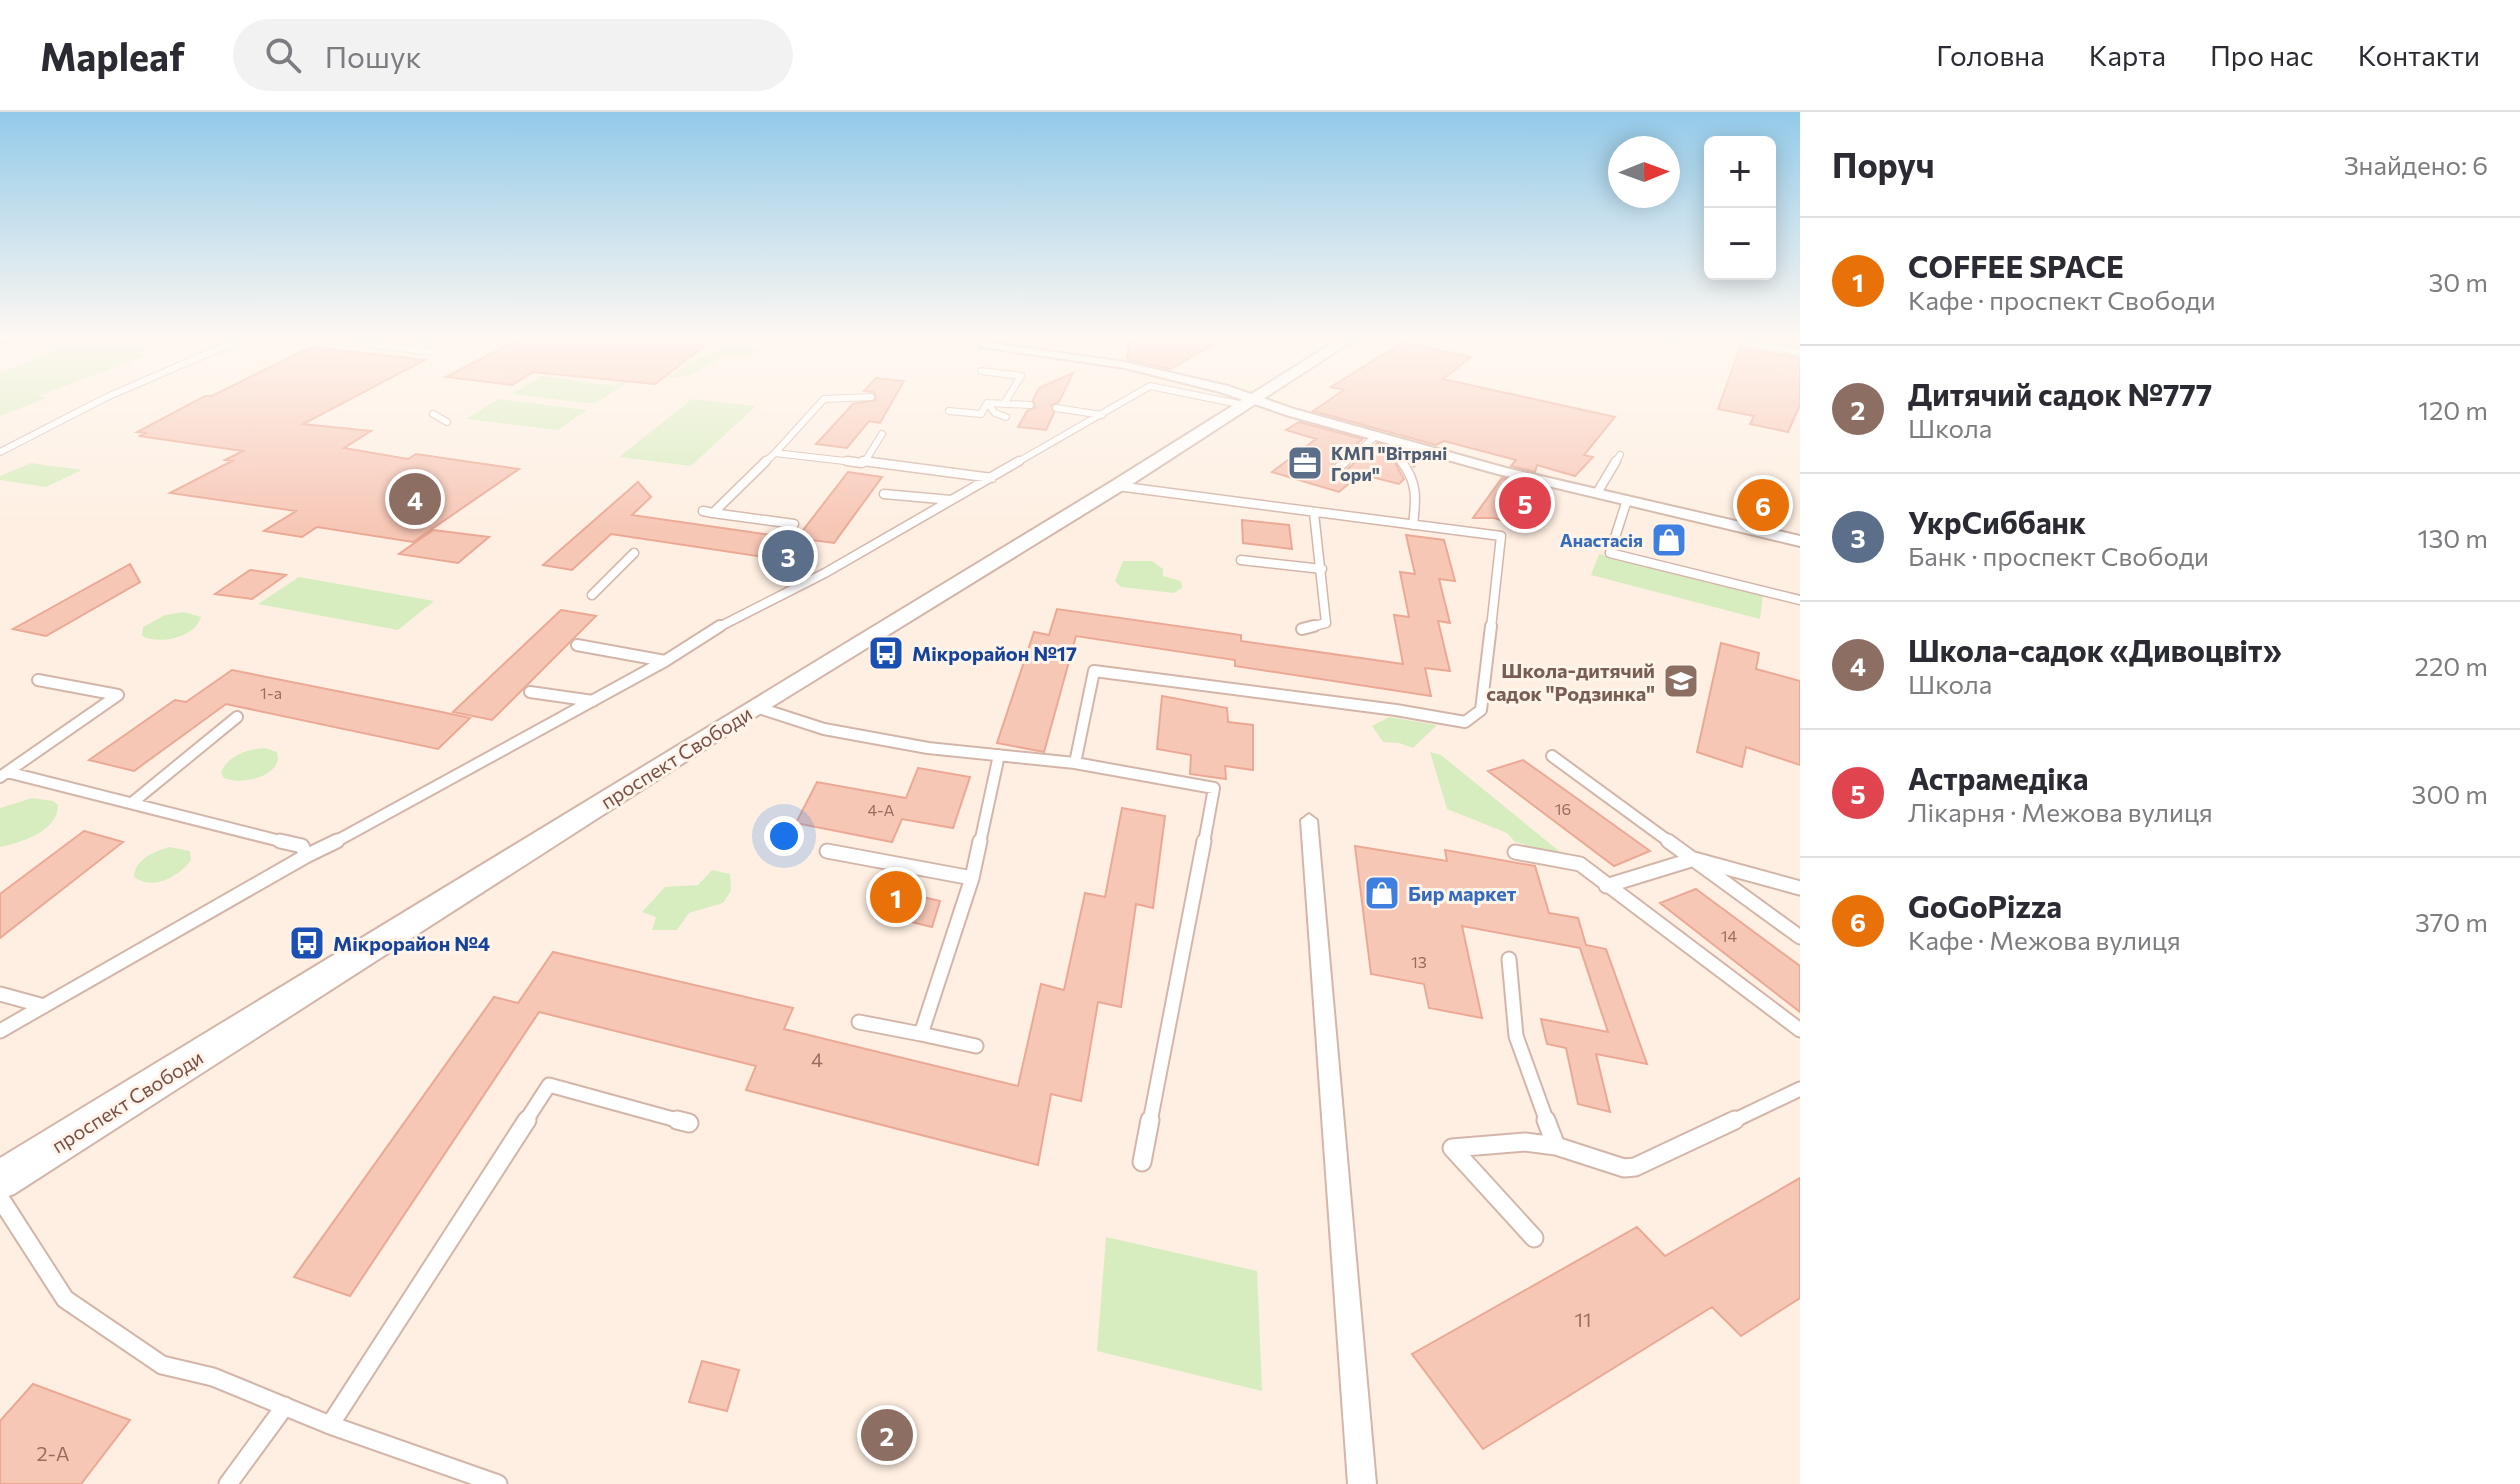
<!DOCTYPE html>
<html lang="uk">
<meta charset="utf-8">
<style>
body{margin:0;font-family:Commissioner,sans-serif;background:#f2f2f3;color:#2b2b33}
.controls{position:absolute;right:24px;top:24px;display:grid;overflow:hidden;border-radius:12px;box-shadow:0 4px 20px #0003}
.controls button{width:72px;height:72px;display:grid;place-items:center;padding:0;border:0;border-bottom:2px solid #e1e1e2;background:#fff;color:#2b2b33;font:40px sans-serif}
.compass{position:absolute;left:1608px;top:24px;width:72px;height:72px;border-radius:50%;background:#fff;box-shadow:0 4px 20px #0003;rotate:89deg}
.you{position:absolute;left:784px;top:724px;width:28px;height:28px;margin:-20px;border:6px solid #fff;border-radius:50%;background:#1a73e8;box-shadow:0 0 0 12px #1a73e833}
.badge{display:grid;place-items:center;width:52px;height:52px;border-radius:50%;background:#2563eb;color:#fff;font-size:26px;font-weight:700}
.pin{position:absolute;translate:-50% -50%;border:4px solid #fff;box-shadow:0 2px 8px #0006}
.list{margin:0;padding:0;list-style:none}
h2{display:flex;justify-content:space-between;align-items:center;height:104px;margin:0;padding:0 32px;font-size:34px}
h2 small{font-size:26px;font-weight:400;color:#7c7c81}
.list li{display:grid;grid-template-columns:52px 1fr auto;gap:24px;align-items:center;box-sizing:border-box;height:128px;padding:0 32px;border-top:2px solid #e1e1e2}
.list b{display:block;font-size:30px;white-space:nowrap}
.list p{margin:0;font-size:26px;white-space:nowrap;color:#7c7c81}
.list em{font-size:26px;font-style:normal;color:#7c7c81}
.icon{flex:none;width:44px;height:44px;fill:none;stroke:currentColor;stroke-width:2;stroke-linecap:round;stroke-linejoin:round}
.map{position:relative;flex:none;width:1800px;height:1372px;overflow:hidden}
header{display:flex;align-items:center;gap:48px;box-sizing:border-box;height:112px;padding:0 40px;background:#fff;border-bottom:2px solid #e1e1e2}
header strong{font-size:38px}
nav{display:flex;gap:44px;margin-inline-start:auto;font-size:28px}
.search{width:560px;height:72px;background:#f2f2f3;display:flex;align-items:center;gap:20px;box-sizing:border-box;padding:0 28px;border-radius:44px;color:#7c7c81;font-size:30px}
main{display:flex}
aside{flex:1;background:#fff}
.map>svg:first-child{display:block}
.green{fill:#d8edbf}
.building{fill:#f7c7b6;stroke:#eba995;stroke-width:2}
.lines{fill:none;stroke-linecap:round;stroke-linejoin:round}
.service-far4-casing{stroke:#d3b6a9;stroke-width:8}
.service-far3-casing{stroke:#d3b6a9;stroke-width:11}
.service-far2-casing{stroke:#d3b6a9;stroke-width:14}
.service-far1-casing{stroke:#d3b6a9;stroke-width:17}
.service-casing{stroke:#d3b6a9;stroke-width:21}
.pedestrian-casing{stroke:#d3b6a9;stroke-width:4}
.minor-casing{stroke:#d3b6a9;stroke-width:4}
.tertiary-casing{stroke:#d3b6a9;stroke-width:4}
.service-far4{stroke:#fff;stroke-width:6}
.service-far3{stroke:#fff;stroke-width:8}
.service-far2{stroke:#fff;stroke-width:10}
.service-far1{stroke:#fff;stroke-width:13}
.service{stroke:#fff;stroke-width:17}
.pedestrian{fill:#fff;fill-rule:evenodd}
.minor{fill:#fff;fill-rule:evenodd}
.tertiary{fill:#fff;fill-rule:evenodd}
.labels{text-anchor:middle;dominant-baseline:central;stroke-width:6;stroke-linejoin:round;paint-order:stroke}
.number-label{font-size:16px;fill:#986e61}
.far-service-label{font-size:18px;font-weight:bold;fill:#4e5e75;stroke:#fff4ea;text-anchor:start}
.far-shop-label{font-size:18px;font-weight:bold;fill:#366cbe;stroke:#fff4ea;text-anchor:end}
.transit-label{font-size:20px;font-weight:bold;fill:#164399;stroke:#fff4ea;text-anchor:start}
.education-label{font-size:20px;font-weight:bold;fill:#785e54;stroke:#fff4ea;text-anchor:end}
.street-label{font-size:20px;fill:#795045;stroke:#fff4ea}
.shop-label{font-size:20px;font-weight:bold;fill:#366cbe;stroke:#fff4ea;text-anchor:start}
.near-number-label{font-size:20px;fill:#986e61}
</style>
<header>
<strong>Mapleaf</strong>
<div class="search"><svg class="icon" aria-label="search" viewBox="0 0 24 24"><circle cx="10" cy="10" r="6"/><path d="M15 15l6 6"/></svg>Пошук</div>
<nav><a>Головна</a><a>Карта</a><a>Про нас</a><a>Контакти</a></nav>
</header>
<main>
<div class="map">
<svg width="1800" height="1372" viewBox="0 0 1800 1372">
<rect width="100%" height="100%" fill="#feefe2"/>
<path class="green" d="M 94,224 L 182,224 L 136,241 L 146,243 L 38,284 L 47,286 L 0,304 L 0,261 Z
M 730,235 L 760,239 L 753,243 L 722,245 L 691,263 L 669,266 L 640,263 L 594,292 L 512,282 L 541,264 L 615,274 L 642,257 L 674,261 L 693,249 Z
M 498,287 L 587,298 L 558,318 L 466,307 Z
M 692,287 L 756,294 L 691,354 L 619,345 Z
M 31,351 L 82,358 L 46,375 L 0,368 L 0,364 Z
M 1599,442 L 1763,483 L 1760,507 L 1591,463 Z
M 1123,449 L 1152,449 L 1163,457 L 1163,464 L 1181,469 L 1182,476 L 1174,481 L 1121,475 L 1115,469 Z
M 299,465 L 434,489 L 398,518 L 258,492 Z
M 184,500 L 201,505 C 195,526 159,533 142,524 L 143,515 L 165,503 Z
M 1389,605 L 1437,613 L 1413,636 L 1399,631 L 1383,630 L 1372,614 Z
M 265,636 L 277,640 C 285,664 239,675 223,665 L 221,660 C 229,643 247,637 265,636 Z
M 1430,640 L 1441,643 L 1564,743 L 1515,730 L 1507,721 L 1447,697 Z
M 32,686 L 53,689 L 58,693 C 59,719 20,731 0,735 L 0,696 Z
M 169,735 L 190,739 L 191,748 C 179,765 152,779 134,765 C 135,747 153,740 169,735 Z
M 712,758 L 730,762 L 731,779 L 723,791 L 689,801 L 677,818 L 652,818 L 656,805 L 642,800 L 665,775 L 698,773 Z
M 1106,1125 L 1257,1159 L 1262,1279 L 1097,1239 Z"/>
<path class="building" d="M 525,224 L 717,224 L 655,272 L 533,260 L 512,273 L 446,265 Z
M 1130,224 L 1229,224 L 1170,257 L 1127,247 Z
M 1403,230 L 1471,245 L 1443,267 L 1615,305 L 1584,343 L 1593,345 L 1575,364 L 1537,353 L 1535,360 L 1511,354 L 1516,348 L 1444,329 L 1436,333 L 1313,299 L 1344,278 L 1331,275 Z
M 311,235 L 425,248 L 303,312 L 371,319 L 344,336 L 408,347 L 416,342 L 519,357 L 413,430 L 317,415 L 302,425 L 264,419 L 296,399 L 170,381 L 232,349 L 225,348 L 243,339 L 139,324 L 147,321 L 137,320 L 205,284 L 212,284 Z
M 1740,236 L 1800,246 L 1800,293 L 1788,320 L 1750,312 L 1754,304 L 1718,297 Z
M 1073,261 L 1059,290 L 1051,293 L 1054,301 L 1046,318 L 1018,315 L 1027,299 L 1035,296 L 1033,288 L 1039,276 Z
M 876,266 L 904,269 L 880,311 L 869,309 L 847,336 L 816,332 L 853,292 L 876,288 L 874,280 L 864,279 Z
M 1299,310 L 1363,327 L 1333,351 L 1331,358 L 1337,363 L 1343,361 L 1377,331 L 1423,344 L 1414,355 L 1405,343 L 1394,343 L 1394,349 L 1404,367 L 1399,372 L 1360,362 L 1339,380 L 1272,360 L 1316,327 L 1286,318 Z
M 848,360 L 882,365 L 834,431 L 797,426 Z
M 1502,366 L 1531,373 L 1520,414 L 1494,406 L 1473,406 Z
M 638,370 L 651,385 L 632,403 L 813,429 L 798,450 L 611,422 L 572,458 L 543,453 Z
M 1242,408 L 1289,413 L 1292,437 L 1243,431 Z
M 433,418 L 489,425 L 458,451 L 399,442 Z
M 1406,423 L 1444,428 L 1455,469 L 1439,467 L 1450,511 L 1438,509 L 1450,559 L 1425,556 L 1431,584 L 1235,554 L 1235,548 L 1076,524 L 1044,640 L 997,631 L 1034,520 L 1049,523 L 1057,497 L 1241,523 L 1241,529 L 1403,552 L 1394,503 L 1409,505 L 1400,460 L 1415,462 Z
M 130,452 L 140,470 L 46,524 L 13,517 Z
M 250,458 L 286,463 L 252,487 L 215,482 Z
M 561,498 L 596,504 L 492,608 L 453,600 Z
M 1721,531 L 1759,541 L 1756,557 L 1800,569 L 1800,653 L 1746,635 L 1742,655 L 1697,640 Z
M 232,558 L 437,599 L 470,606 L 438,637 L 226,592 L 134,659 L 89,648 L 175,588 L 186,590 Z
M 1162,584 L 1227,596 L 1228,610 L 1253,613 L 1253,658 L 1225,654 L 1226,667 L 1190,662 L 1191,643 L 1157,637 Z
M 1523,648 L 1561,675 L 1650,739 L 1614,754 L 1488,659 Z
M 918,656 L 970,665 L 953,716 L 902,707 L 892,730 L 796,711 L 817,670 L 906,686 Z
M 1122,696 L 1165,704 L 1153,796 L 1136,792 L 1121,895 L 1098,890 L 1081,989 L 1051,982 L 1038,1053 L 746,978 L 756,954 L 539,900 L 350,1184 L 294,1165 L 494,885 L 518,891 L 553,840 L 793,896 L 784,917 L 1018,974 L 1041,872 L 1064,878 L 1085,781 L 1105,785 Z
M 84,719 L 123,730 L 0,826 L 0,782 Z
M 1355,734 L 1447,749 L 1445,738 L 1535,754 L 1549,801 L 1578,806 L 1586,833 L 1606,837 L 1647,952 L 1596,942 L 1610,1000 L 1578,992 L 1566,936 L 1547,932 L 1541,907 L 1608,920 L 1580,836 L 1462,814 L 1482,906 L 1429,896 L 1424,872 L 1371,862 Z
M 889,771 L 916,778 L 914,783 L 940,789 L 932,815 L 875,801 Z
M 1696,777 L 1800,854 L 1800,900 L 1660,791 Z
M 1800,1066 L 1800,1186 L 1741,1224 L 1712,1195 L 1483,1337 L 1412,1242 L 1637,1115 L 1665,1144 Z
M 702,1249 L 739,1258 L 727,1299 L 689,1290 Z
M 33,1272 L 130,1308 L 81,1372 L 0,1372 L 0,1309 Z"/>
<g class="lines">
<defs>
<path id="service-far4" d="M 366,224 L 353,230 L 432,240
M 456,224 L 505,229
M 1710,224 L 1800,240
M 288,225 L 291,224
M 1665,231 L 1672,224
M 985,233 L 987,224
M 411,237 L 438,224
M 981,259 L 1021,264 L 1005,290
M 987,291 L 995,301 L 1006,305
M 1056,296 L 1102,303
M 949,299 L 981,302 L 987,291 L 1030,293
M 433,302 L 447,310
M 0,340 L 107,285 L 248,224
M 775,341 L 824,287 L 871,285
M 1399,347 L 1403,351
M 764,351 L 775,341 L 862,351
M 864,351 L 882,322
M 1016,351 L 1150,274 L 1244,293
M 1344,351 L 1376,324
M 1615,351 L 1620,343"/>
<path id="service-far3" d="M 847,349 L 862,351
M 863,349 L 992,366
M 1401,349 C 1418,370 1416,388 1413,413
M 1338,356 L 1346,349
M 1117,374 L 1501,424 L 1491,516
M 1597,381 L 1616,349
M 884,382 L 951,388
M 1627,388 L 1610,441 L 1800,488
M 703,399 L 713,401 L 766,349
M 713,401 L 794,412
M 1241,448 L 1322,457
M 592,483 L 634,441
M 717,516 L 825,461 L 1019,349
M 1306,516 L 1326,511 L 1314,401"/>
<path id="service-far2" d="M 1302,517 L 1314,514
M 577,533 L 665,549
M 530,580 L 593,589
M 756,595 L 824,617 L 928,636 L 1075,651 L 1214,676 L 1204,731
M 1552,644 L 1671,731
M 1075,651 L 1094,559 L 1396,598 L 1465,610 L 1481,598 L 1491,514
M 7,660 L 288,731
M 0,665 L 118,583 L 38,568
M 133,690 L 237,605
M 333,731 L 665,549 L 720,514
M 980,731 L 999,643"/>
<path id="service-far1" d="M 280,729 L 302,734 L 306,744 L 337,729
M 1668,729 L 1800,825
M 827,739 L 972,766
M 1515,740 L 1580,752 L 1800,918
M 1606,774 L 1694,747 L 1800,776
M 1509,847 L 1516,924 L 1547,1010
M 0,882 L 44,894
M 859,910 L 921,922
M 0,919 L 306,744
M 976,934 L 921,922 L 972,766 L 980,729
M 525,1010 L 549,973 L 684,1010
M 1150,1010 L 1204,729
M 1731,1010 L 1800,977"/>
<path id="service" d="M 677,1008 L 689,1011
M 1546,1008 L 1556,1034
M 1452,1036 L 1525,1030 L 1556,1034 L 1624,1056 L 1635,1055 L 1735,1008
M 1452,1036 L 1534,1126
M 1142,1050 L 1150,1008
M 0,1086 L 65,1187 L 162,1253 L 213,1265 L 330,1313 L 498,1372
M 330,1313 L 527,1008
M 228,1372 L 285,1294"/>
<path id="pedestrian" d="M 1309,702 L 1317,708 L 1376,1372 L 1348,1372 L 1301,708 Z"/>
<path id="minor" d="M 17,224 L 16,226 L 0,231 L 0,225 Z
M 985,230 L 1125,250 L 1228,274 L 1294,297 L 1506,356 L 1800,424 L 1800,434 L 1498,362 L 1286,303 L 1220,280 L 1125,256 L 981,235 L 980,233 Z"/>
<path id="tertiary" d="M 1344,224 L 1360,224 L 1123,378 L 747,610 L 14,1082 L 0,1087 L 0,1046 L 1111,370 Z"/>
</defs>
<use href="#service-far4" class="service-far4-casing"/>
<use href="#service-far3" class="service-far3-casing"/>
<use href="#service-far2" class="service-far2-casing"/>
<use href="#service-far1" class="service-far1-casing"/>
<use href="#service" class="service-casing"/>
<use href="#pedestrian" class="pedestrian-casing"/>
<use href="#minor" class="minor-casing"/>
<use href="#tertiary" class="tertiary-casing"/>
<use href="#service-far4" class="service-far4"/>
<use href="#service-far3" class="service-far3"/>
<use href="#service-far2" class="service-far2"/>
<use href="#service-far1" class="service-far1"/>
<use href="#service" class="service"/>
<use href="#pedestrian" class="pedestrian"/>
<use href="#minor" class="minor"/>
<use href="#tertiary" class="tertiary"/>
</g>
<linearGradient id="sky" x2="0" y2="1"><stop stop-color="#93cae9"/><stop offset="0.54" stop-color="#fff8f2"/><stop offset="1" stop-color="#fff8f2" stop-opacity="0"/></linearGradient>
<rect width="1800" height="416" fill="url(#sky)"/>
<defs>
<symbol id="office-square" viewBox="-11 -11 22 22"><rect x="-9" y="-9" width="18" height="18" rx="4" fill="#5c6f8a" stroke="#fff4ea"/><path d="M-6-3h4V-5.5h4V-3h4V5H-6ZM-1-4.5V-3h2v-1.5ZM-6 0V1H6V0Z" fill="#fff"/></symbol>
<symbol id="shop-square" viewBox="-11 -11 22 22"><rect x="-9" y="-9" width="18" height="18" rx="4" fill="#3f7fe0" stroke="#fff4ea"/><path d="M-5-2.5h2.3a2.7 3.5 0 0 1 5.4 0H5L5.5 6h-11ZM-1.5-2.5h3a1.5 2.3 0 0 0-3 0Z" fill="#fff"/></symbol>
<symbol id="bus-square" viewBox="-11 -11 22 22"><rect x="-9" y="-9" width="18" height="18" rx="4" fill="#1a4fb4" stroke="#fff4ea"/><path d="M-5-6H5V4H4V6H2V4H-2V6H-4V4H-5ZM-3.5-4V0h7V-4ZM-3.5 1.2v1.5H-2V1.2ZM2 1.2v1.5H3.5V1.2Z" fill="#fff"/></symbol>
<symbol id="school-square" viewBox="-11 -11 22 22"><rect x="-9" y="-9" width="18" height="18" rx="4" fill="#8d6e63" stroke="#fff4ea"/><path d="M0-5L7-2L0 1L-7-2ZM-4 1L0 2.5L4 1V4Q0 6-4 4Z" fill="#fff"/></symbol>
</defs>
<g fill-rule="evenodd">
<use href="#office-square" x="1285" y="331" width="40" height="40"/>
<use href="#shop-square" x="1649" y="408" width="40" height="40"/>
<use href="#bus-square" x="866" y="521" width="40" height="40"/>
<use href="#school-square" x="1661" y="549" width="40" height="40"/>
<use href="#shop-square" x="1362" y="761" width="40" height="40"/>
<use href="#bus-square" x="287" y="811" width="40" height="40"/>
</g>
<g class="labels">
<g class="number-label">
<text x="271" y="580">1-а</text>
<text x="1563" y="696">16</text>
<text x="881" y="697">4-А</text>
<text x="1729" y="823">14</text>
<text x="1419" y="849">13</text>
</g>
<g class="far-service-label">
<text x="1331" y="341">КМП "Вітряні<tspan x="1331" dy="21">Гори"</tspan></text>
</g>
<g class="far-shop-label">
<text x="1643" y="428">Анастасія</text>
</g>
<g class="transit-label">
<text x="912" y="541">Мікрорайон №17</text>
<text x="333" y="831">Мікрорайон №4</text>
</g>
<g class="education-label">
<text x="1655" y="558">Школа-дитячий<tspan x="1655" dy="23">садок "Родзинка"</tspan></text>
</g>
<g class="street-label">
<text transform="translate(676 645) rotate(-32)">проспект Свободи</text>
<text transform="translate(127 989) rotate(-32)">проспект Свободи</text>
</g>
<g class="shop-label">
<text x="1408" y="781">Бир маркет</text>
</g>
<g class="near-number-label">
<text x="817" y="947">4</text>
<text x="1583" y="1207">11</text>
<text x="53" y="1341">2-А</text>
</g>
</g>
</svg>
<div class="controls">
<button>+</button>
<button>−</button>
</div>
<svg class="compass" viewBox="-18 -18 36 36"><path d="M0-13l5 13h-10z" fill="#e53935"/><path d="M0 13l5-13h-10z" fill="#7c7c81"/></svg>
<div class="you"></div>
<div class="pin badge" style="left:896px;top:785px;background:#e8710a">1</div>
<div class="pin badge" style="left:887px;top:1323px;background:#8d6e63">2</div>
<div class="pin badge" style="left:788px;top:444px;background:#5c6f8a">3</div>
<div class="pin badge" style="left:415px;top:387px;background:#8d6e63">4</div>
<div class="pin badge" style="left:1525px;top:391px;background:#e0444e">5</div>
<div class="pin badge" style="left:1763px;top:393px;background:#e8710a">6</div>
</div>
<aside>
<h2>Поруч<small>Знайдено: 6</small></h2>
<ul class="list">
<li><span class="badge" style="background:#e8710a">1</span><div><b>COFFEE SPACE</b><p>Кафе · проспект Свободи</p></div><em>30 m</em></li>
<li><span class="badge" style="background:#8d6e63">2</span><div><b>Дитячий садок №777</b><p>Школа</p></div><em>120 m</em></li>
<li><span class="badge" style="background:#5c6f8a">3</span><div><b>УкрСиббанк</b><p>Банк · проспект Свободи</p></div><em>130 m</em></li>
<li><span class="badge" style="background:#8d6e63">4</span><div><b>Школа-садок «Дивоцвіт»</b><p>Школа</p></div><em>220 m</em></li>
<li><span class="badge" style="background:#e0444e">5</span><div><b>Астрамедіка</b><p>Лікарня · Межова вулиця</p></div><em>300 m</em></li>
<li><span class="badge" style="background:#e8710a">6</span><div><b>GoGoPizza</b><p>Кафе · Межова вулиця</p></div><em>370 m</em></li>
</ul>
</aside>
</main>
